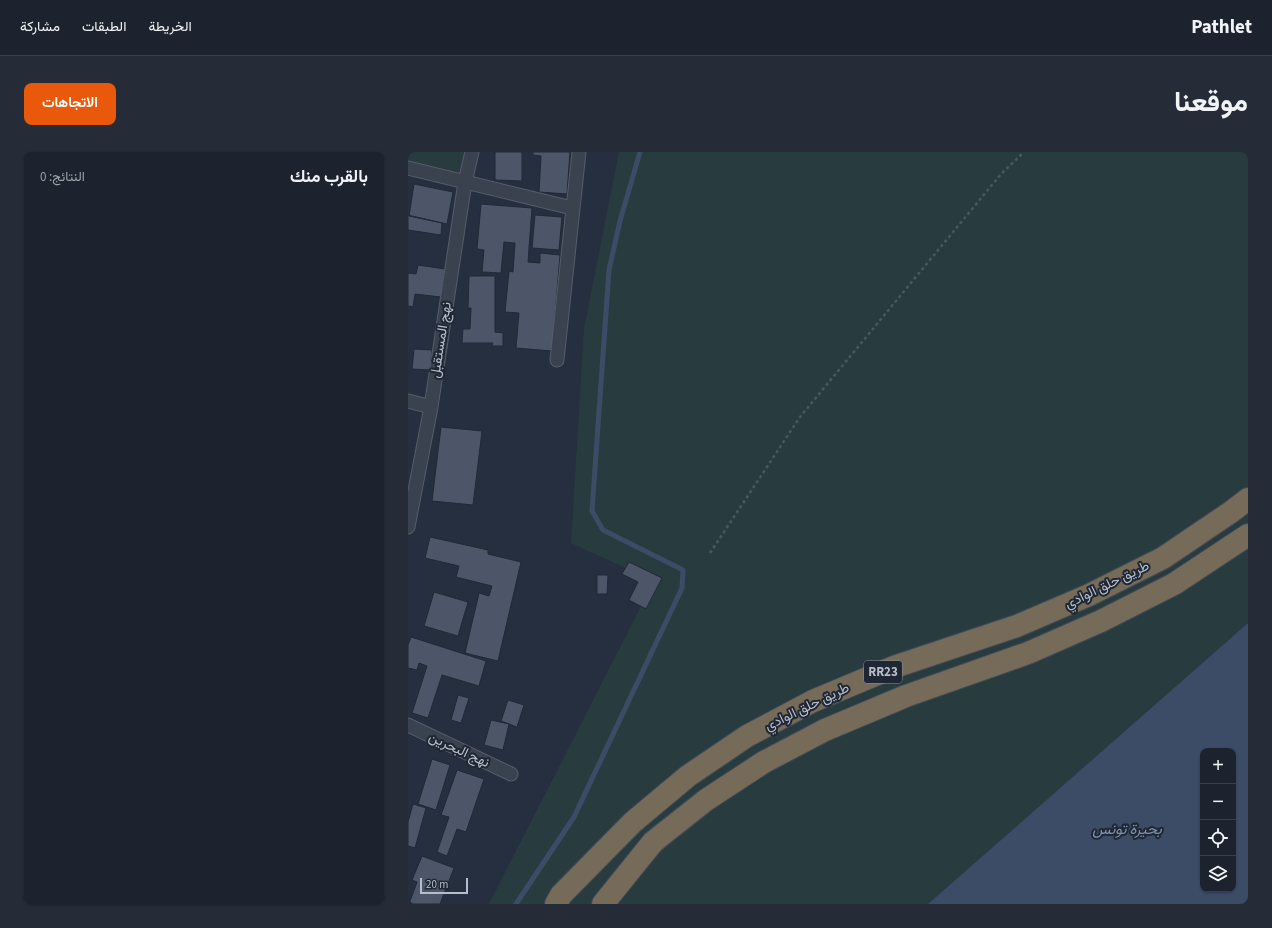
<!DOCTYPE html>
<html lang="ar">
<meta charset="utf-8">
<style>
body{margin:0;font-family:"Source Sans 3",Vazirmatn,sans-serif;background:#252b37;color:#f1f3f6;direction:rtl}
.controls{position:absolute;right:12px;bottom:12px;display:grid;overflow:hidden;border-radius:8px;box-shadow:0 1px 3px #0004}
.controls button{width:36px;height:36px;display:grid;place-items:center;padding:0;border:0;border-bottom:1px solid #3a404b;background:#1c232f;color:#f1f3f6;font:20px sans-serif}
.scale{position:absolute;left:12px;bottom:10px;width:48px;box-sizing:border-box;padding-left:4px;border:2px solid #b7bdca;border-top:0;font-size:11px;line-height:14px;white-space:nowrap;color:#b7bdca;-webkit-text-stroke:3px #1f2734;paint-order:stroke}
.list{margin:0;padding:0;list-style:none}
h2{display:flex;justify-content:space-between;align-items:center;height:52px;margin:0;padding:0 16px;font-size:17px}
h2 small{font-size:13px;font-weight:400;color:#a0a4aa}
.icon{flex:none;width:22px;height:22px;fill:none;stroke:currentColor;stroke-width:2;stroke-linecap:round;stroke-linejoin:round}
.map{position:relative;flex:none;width:840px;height:752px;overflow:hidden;direction:ltr;border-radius:8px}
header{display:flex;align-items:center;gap:24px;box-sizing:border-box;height:56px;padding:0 20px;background:#1c232f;border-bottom:1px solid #3a404b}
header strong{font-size:19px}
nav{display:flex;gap:22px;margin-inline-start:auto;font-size:14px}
.intro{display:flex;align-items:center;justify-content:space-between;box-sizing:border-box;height:96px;padding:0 24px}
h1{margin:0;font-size:28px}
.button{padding:10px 18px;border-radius:8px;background:#ea580c;color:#fff;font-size:14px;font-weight:700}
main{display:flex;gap:24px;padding:0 24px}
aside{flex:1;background:#1c232f;border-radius:8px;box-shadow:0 1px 3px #0004}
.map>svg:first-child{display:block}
.green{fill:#283c40}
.water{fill:#3c4c67;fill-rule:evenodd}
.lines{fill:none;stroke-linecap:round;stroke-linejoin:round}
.stream{stroke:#3c4c67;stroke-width:5}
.building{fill:#4c5668;stroke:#212936}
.street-casing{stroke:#555d6a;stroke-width:15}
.highway-casing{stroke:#424a57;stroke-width:24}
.path{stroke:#46595d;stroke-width:2.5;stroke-dasharray:3 3;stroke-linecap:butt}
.street{stroke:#3a424f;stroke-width:13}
.highway{stroke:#756b58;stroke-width:22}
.labels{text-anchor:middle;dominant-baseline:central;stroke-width:4;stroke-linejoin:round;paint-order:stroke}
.shield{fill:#1f2734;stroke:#89909d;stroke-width:1}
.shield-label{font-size:13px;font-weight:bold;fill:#b7bdca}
.street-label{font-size:14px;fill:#b7bdca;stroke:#1f2734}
.water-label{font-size:15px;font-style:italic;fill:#7f91b0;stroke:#1f2734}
</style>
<header>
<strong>Pathlet</strong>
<nav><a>الخريطة</a><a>الطبقات</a><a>مشاركة</a></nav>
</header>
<div class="intro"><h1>موقعنا</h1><a class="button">الاتجاهات</a></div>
<main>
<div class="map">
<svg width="840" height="752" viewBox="0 0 840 752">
<rect width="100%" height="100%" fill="#262f3f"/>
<path class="green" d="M 0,0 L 63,0 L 58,26 L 0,14 Z
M 211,0 L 840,0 L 840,471 L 520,752 L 81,752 L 246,429 L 163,391 L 176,177 Z"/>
<path class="water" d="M 840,471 L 840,752 L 520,752 ZM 795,599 L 825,599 L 825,737 L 795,737 Z"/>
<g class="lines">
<path class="stream" d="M 108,752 L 166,665 L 274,436 L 275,418 L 195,378 L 184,359 L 201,118 L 212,69 L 232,0"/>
</g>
<path class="building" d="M 87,0 L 114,0 L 114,29 L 87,28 Z
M 125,0 L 162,0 L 159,42 L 131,40 L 133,4 L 125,3 Z
M 6,32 L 45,40 L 39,72 L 1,64 Z
M 73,52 L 124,56 L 120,110 L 132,111 L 132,101 L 152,103 L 144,199 L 108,196 L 111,161 L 97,160 L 101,119 L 105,120 L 107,91 L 96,90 L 93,121 L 74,120 L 76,98 L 69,97 Z
M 0,63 L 34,71 L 33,83 L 0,78 Z
M 127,63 L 154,65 L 151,98 L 124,96 Z
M 10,113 L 37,117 L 33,145 L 7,142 L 5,155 L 0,154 L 0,121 L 8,122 Z
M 61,124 L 87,124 L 87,180 L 95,181 L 95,194 L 84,194 L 85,191 L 54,191 L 55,177 L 62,177 L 63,156 L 60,156 Z
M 6,197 L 24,198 L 22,218 L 4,217 Z
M 33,275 L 74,279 L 65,353 L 24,349 Z
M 22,385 L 80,398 L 80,402 L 113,410 L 90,509 L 57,501 L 71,441 L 81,444 L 84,434 L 48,425 L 51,414 L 17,406 Z
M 221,410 L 254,426 L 238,457 L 221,448 L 230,430 L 214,422 Z
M 189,423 L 200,423 L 199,442 L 189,442 Z
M 26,440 L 60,450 L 50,484 L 16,474 Z
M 3,485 L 78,509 L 71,534 L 34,523 L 20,566 L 4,561 L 19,514 L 11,511 L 9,518 L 0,516 L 0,493 Z
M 50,543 L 61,546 L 53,571 L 43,568 Z
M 100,548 L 116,553 L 109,575 L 93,569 Z
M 83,568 L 101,572 L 95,598 L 76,593 Z
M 24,607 L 42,613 L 28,658 L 10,652 Z
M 49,618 L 76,627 L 58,680 L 49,677 L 39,704 L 29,700 L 41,665 L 33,663 Z
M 5,652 L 18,656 L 7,696 L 0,694 L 0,670 Z
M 14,704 L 46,716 L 32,752 L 1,752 L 9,730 L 4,728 Z"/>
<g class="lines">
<defs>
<path id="street" d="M 0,16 L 164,56
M 149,208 L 171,0
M 0,249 L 23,255
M 0,375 L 23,255 L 57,30 L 64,0
M 0,573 L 103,622"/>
<path id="highway" d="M 148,752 L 153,743 L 225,670 L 280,624 L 339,584 L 405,549 L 486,515 L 609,474 L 681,443 L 755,406 L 823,360 L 840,347
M 195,752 L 245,690 L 298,648 L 356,610 L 417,578 L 498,544 L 620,501 L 693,469 L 766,432 L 840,383"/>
</defs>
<use href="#street" class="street-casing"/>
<use href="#highway" class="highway-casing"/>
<path class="path" d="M 302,401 L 392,265 L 593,22 L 616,0"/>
<use href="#street" class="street"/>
<use href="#highway" class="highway"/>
</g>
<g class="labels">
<rect class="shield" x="456" y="509" width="38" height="22" rx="3"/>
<g class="shield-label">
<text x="475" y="520">RR23</text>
</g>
<g class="street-label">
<text transform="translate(33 188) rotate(-81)">نهج المستقبل</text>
<text transform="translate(699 433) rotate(-26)">طريق حلق الوادي</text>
<text transform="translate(399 555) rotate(-26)">طريق حلق الوادي</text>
<text transform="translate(51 598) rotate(25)">نهج البحرين</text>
</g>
<g class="water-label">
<text x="719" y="677">بحيرة تونس</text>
</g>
</g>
</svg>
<div class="controls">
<button>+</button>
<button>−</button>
<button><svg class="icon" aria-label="locate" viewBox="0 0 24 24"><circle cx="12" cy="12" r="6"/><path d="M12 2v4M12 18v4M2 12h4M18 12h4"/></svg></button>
<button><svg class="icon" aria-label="layers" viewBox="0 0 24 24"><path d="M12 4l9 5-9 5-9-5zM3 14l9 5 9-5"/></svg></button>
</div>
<div class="scale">20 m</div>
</div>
<aside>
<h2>بالقرب منك<small>النتائج: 0</small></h2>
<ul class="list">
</ul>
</aside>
</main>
